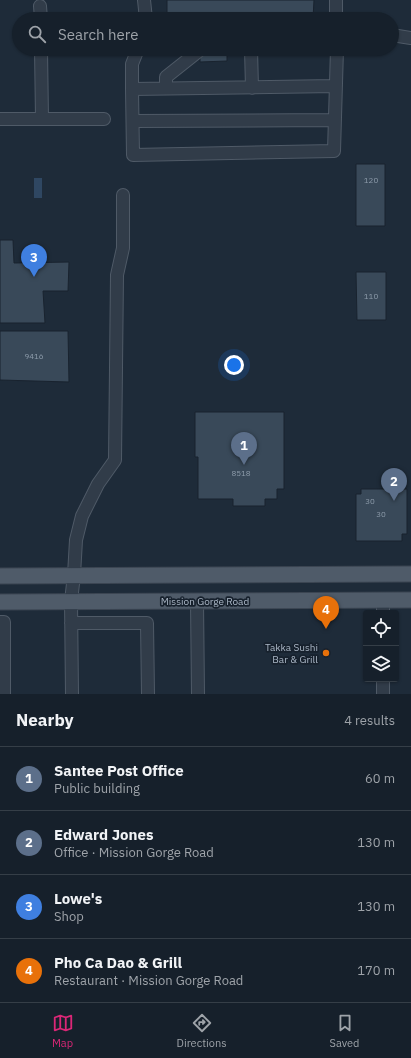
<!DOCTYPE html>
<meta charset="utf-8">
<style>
body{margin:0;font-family:"IBM Plex Sans",sans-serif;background:#232d37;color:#f1f3f6}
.controls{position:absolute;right:12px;bottom:12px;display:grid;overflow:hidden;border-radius:4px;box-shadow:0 1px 3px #0004}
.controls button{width:36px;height:36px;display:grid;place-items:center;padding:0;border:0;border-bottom:1px solid #353e47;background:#16202b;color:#f1f3f6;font:20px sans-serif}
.you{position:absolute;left:234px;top:365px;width:14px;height:14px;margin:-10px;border:3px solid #fff;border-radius:50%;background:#1a73e8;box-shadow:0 0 0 6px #1a73e833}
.badge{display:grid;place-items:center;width:26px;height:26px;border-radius:50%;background:#db2777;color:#fff;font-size:13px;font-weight:700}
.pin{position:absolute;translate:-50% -33px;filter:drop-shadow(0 1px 2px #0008)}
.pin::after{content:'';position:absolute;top:21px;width:14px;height:12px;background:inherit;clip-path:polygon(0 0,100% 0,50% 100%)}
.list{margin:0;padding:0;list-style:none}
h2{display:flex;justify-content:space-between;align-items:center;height:52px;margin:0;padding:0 16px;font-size:17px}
h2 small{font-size:13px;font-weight:400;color:#9ea3a9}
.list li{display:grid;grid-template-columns:26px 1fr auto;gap:12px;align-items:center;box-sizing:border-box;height:64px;padding:0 16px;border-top:1px solid #353e47}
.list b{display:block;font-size:15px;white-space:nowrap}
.list p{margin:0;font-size:13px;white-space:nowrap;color:#9ea3a9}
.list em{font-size:13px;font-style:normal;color:#9ea3a9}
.icon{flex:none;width:22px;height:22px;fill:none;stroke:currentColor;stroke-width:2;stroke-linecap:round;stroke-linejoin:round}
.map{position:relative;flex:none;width:411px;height:694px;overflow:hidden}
.search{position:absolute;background:#16202b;box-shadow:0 1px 3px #0004;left:12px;right:12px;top:12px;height:44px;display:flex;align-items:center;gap:10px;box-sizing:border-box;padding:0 14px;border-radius:22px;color:#9ea3a9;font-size:15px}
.sheet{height:308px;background:#16202b}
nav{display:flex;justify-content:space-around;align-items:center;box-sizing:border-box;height:56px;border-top:1px solid #353e47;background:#16202b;font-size:11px;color:#9ea3a9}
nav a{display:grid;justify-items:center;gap:2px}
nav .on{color:#db2777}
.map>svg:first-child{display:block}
.water{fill:#2f4762}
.building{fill:#394959;stroke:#19232f}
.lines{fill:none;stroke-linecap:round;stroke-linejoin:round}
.minor-tunnel{stroke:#33404e;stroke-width:12;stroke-dasharray:12 6;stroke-linecap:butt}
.minor-casing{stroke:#4f5a67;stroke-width:14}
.major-casing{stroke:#3b4552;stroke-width:17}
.minor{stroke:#313c49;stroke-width:12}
.major{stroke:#4f5b69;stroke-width:15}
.food-dot{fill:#e8710a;stroke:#17212d;stroke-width:1.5}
.labels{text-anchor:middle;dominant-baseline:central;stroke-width:3.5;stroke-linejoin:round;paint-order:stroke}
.number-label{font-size:8px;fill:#8e9cab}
.street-label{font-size:10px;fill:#abb7c6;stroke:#17212d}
.poi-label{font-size:10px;fill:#abb7c6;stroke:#17212d;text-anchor:end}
</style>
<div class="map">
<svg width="411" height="694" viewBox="0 0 411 694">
<rect width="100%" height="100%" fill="#1e2b39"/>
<path class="water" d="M 34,178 L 42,178 L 42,198 L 34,198 Z"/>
<path class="building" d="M 167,0 L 314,0 L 313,19 L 167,19 Z
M 200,49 L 227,49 L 227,61 L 200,62 Z
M 356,164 L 385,164 L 385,226 L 356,226 Z
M 0,240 L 13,240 L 14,263 L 69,262 L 68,291 L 43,291 L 45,323 L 0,323 Z
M 356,272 L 386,272 L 386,320 L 357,320 Z
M 0,331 L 68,331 L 69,382 L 0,380 Z
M 195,412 L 284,412 L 284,489 L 277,489 L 277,499 L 265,499 L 265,506 L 233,506 L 233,499 L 198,499 L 198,457 L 195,457 Z
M 361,489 L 407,489 L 407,534 L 402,534 L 402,541 L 356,541 L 356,494 L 361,494 Z"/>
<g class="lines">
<path class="minor-tunnel" d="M 200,50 L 224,49"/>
<defs>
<path id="minor" d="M 144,0 L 146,19
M 336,0 L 336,19
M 40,6 L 41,19
M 392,35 L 411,38
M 41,49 L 42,119
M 138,49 L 132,64 L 132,89 L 335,86
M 234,49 L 251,49 L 252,88
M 166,88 L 166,77 L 200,50
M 132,89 L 133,155 L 334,151 L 337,49
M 0,119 L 104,119
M 133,121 L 334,120
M 197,601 L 198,694
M 383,601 L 383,613
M 0,622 L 4,622 L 4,694
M 71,623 L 147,623 L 148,694
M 383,679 L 383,694
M 72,694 L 71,601 L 74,575 L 76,540 L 82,516 L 98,484 L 115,460 L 117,275 L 123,248 L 123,195"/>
<path id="major" d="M 0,576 L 411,574
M 0,602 L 411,600"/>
</defs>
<use href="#minor" class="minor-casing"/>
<use href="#major" class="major-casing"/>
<use href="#minor" class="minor"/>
<use href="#major" class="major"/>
</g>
<circle class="food-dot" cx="326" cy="653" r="4"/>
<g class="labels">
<g class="number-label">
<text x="371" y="180">120</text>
<text x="371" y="296">110</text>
<text x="34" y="356">9416</text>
<text x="241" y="473">8518</text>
<text x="370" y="501">30</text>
<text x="381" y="514">30</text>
</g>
<g class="street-label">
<text x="205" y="601">Mission Gorge Road</text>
</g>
<g class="poi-label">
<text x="318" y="647">Takka Sushi<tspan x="318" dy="12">Bar &amp; Grill</tspan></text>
</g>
</g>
</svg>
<div class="controls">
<button><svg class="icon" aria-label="locate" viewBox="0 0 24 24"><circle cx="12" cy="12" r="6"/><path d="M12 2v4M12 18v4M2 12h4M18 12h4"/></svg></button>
<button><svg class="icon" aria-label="layers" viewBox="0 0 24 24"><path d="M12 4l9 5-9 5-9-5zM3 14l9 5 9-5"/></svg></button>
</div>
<div class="you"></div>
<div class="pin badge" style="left:244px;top:465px;background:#5c6f8a">1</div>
<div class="pin badge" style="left:394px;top:501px;background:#5c6f8a">2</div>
<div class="pin badge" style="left:34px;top:277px;background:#3f7fe0">3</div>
<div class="pin badge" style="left:326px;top:629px;background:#e8710a">4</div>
<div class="search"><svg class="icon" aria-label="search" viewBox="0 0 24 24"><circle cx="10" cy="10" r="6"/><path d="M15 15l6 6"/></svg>Search here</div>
</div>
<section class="sheet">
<h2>Nearby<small>4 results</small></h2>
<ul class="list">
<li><span class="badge" style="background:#5c6f8a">1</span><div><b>Santee Post Office</b><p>Public building</p></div><em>60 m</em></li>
<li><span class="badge" style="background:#5c6f8a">2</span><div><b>Edward Jones</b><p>Office · Mission Gorge Road</p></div><em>130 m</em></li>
<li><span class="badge" style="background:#3f7fe0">3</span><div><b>Lowe's</b><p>Shop</p></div><em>130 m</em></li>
<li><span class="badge" style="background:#e8710a">4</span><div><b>Pho Ca Dao &amp; Grill</b><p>Restaurant · Mission Gorge Road</p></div><em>170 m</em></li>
</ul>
</section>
<nav>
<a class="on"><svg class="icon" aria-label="map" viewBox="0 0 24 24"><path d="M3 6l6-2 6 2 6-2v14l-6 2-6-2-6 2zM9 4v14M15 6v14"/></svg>Map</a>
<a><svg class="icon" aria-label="directions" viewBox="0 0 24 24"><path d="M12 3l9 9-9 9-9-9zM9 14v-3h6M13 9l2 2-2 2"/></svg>Directions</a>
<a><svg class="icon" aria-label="saved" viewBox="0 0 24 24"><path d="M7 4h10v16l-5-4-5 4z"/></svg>Saved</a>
</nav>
